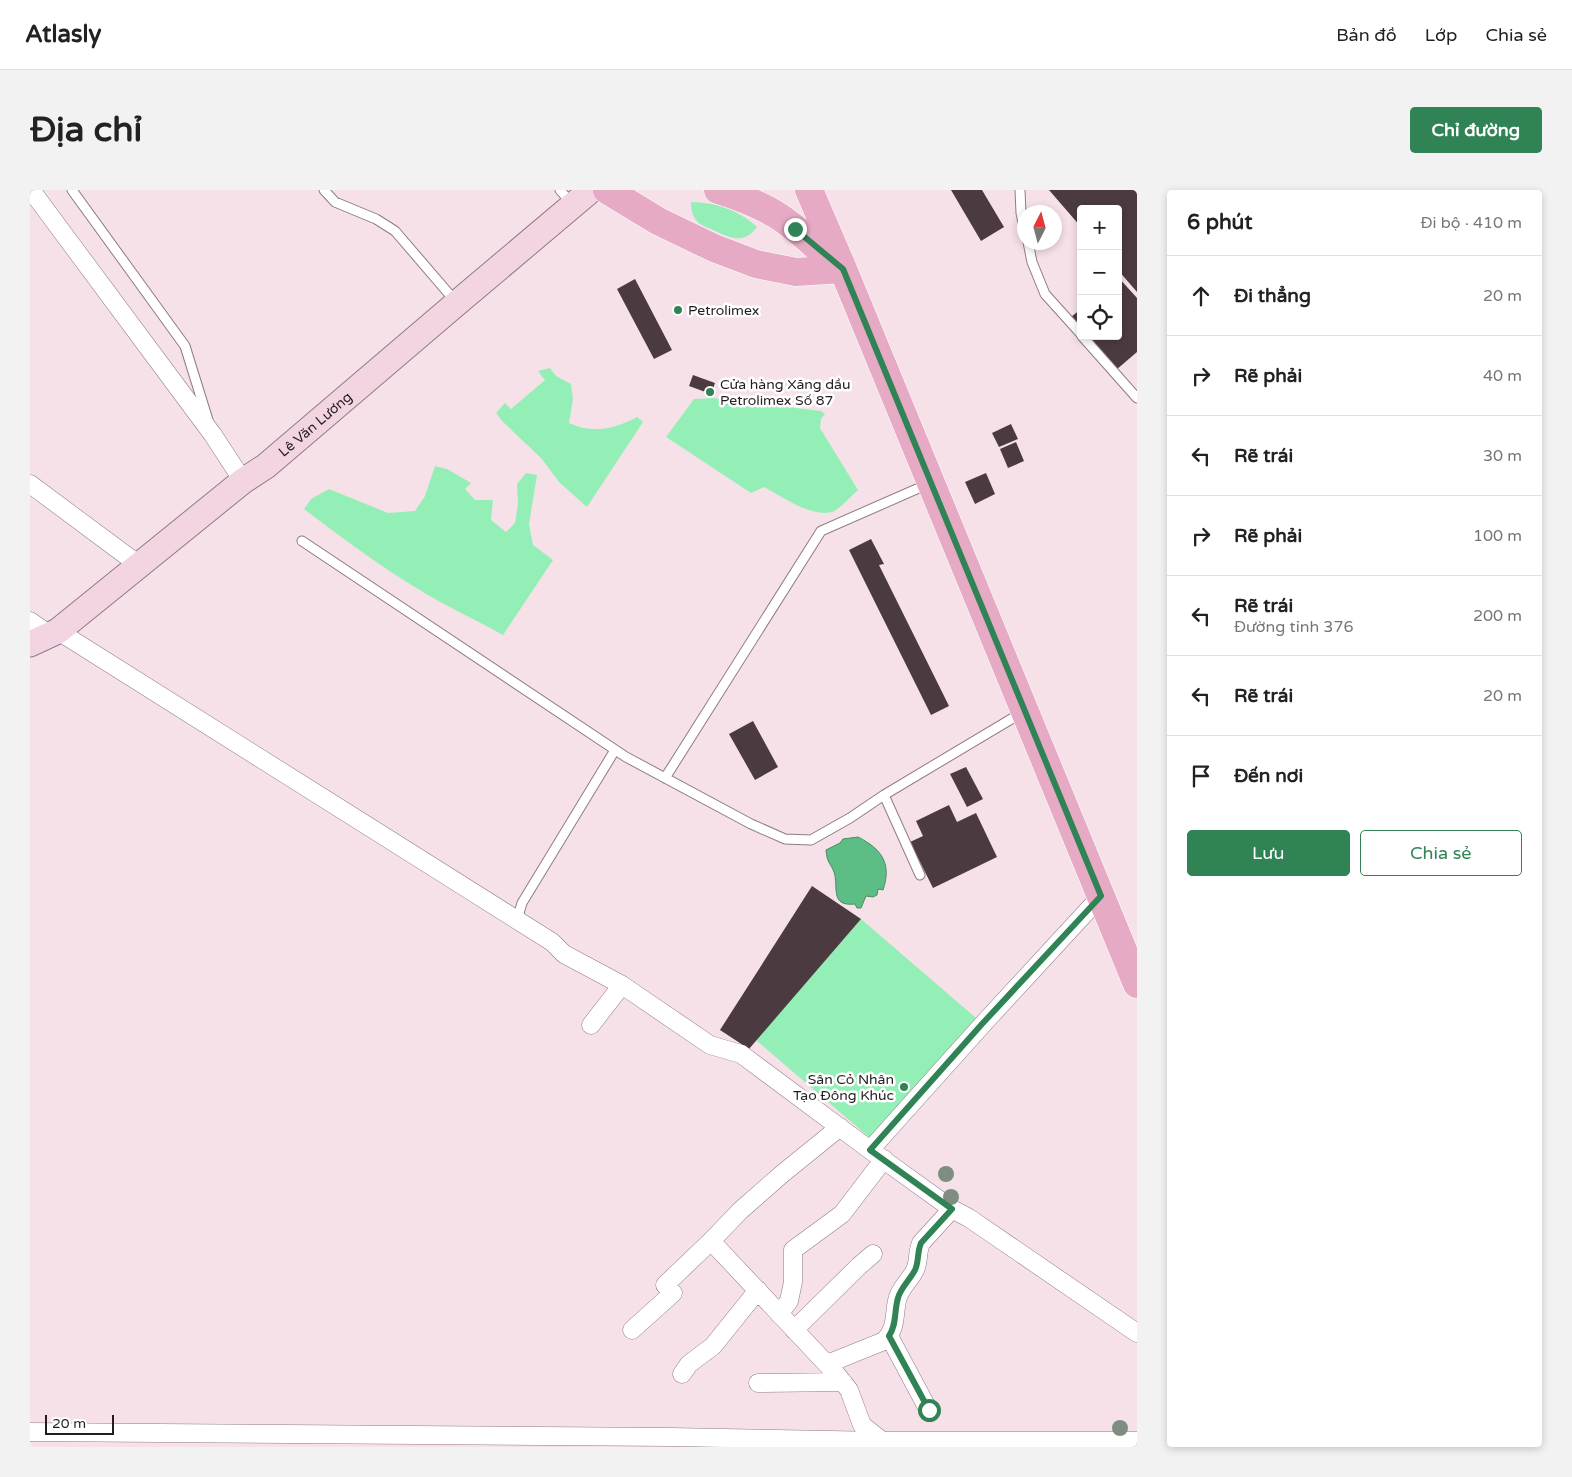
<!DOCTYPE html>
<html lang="vi">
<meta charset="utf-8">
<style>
body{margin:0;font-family:"Varela Round",sans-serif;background:#f2f2f2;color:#222}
.controls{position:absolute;right:15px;top:15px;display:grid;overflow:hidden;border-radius:5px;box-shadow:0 2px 8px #0003}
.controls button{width:45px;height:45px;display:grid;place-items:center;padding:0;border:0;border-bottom:1px solid #e0e0e0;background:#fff;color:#222;font:25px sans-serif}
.compass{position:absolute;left:987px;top:15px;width:45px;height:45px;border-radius:50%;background:#fff;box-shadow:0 2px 8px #0003;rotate:6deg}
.scale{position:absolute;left:15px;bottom:12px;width:69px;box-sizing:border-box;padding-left:5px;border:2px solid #241d1f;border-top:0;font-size:14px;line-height:18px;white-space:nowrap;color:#241d1f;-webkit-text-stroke:4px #fff;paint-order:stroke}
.stop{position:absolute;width:15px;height:15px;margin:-11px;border:4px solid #2f8355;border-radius:50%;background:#fff}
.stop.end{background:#2f8355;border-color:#fff;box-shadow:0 1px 5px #0008}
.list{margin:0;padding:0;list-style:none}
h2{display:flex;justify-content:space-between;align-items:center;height:65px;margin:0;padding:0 20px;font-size:21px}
h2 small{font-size:16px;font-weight:400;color:#767676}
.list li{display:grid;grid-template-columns:32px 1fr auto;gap:15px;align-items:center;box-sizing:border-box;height:80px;padding:0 20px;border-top:1px solid #e0e0e0}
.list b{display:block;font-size:19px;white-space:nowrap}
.list p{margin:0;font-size:16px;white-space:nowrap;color:#767676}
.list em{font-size:16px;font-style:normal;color:#767676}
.actions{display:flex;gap:10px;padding:15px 20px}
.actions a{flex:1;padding:11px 0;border:1px solid #2f8355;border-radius:5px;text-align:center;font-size:18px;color:#2f8355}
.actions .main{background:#2f8355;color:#fff}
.icon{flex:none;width:28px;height:28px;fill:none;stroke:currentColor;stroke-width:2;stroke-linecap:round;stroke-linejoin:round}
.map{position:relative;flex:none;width:1107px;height:1257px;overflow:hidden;border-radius:5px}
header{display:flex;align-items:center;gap:30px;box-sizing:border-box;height:70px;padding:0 25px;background:#fff;border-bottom:1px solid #e0e0e0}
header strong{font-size:24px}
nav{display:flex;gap:28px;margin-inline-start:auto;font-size:18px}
.intro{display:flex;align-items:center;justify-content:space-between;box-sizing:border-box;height:120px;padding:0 30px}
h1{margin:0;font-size:35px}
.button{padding:12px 22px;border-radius:5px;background:#2f8355;color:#fff;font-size:18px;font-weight:700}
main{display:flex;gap:30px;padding:0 30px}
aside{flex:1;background:#fff;border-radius:5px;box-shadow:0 2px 8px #0003}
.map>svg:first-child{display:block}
.green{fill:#94efb7}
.water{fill:#5cbd85;stroke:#4b8d66}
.building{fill:#4b3b41}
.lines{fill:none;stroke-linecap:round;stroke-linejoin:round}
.service-casing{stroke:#8f7c83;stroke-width:11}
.minor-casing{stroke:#8f7c83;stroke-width:19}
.secondary-casing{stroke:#8f7c83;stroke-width:27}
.primary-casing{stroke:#fff;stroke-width:29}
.service{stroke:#fff;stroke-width:9}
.minor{stroke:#fff;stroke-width:18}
.secondary{stroke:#f3d4e2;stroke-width:25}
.primary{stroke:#e6aac5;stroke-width:28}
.tree{fill:#7f8c82}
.route{stroke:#2f8355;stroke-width:6}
.poi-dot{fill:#2f8355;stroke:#fff;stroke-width:2}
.labels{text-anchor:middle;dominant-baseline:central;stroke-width:5;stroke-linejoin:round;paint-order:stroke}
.poi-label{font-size:14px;fill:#241d1f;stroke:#fff;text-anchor:start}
.street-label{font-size:14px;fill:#241d1f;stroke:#fff}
</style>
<header>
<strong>Atlasly</strong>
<nav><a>Bản đồ</a><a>Lớp</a><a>Chia sẻ</a></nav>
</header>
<div class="intro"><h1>Địa chỉ</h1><a class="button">Chỉ đường</a></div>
<main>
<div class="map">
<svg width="1107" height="1257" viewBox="0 0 1107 1257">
<rect width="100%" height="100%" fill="#f6e1e8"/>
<path class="green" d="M 661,12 C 687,13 707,19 727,37 C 713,56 698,47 681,39 C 676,37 670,35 667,31 C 662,26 661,18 661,12 Z
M 520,178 L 526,186 L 541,194 L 543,209 L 539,233 C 563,244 585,239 607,227 L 613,232 L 557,317 L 529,292 L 512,269 L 472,231 L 466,223 L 475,213 L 481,219 L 515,190 L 508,181 Z
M 683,208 L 791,221 L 795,224 L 791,229 L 790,238 L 828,300 C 821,306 812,317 804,321 C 785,330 751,306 734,297 L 721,303 L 636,247 L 664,209 Z
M 405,276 L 417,279 L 441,293 L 435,299 L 445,310 L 463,310 L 461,330 L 476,342 L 485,333 L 488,314 L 487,294 L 496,283 L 507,285 L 499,334 L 503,355 L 523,370 L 473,445 C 445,429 415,416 388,399 C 348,375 311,347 274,319 L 281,309 L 299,299 L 358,323 L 385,321 L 395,306 Z
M 831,729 L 953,834 L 847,954 L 726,850 Z"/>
<path class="water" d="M 828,647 C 852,659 862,674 853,700 L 848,699 L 847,705 L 843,707 L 836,706 L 831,718 L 827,718 L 825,714 C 799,717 809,696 804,682 C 800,672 797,673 796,660 L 810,653 L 813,649 Z"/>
<path class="building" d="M 921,0 L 952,0 L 974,37 L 951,51 Z
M 1019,0 L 1107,0 L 1107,102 L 1088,80 L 1088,19 L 1051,19 L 1051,37 Z
M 1088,87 L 1107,108 L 1107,162 L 1086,180 L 1057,146 L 1088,146 Z
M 605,89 L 642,160 L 624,169 L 587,99 Z
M 1051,119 L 1051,139 L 1041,127 Z
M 663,185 L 685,193 L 681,204 L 659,196 Z
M 981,234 L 988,249 L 969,257 L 962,243 Z
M 986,252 L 994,271 L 978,278 L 970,259 Z
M 956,283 L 965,304 L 945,314 L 935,292 Z
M 841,349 L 854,374 L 849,375 L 919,516 L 901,525 L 819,360 Z
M 723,531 L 748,577 L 725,590 L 699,544 Z
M 936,577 L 953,609 L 937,617 L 920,584 Z
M 919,615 L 927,632 L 946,623 L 967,667 L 903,698 L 880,652 L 893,646 L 886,631 Z
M 782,696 L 831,729 L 719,859 L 690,840 Z"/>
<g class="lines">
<defs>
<path id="service" d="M 42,0 L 155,156 L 178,230
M 294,0 L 305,12 L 346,29 L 365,41 L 426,112
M 530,0 L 543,15
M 990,0 L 991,23 L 994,38
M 998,52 L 1002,72 L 1015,104 L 1051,144
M 1052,146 L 1107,208
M 272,351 L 596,567 L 721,634 L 755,649 L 781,650 L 820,628 L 854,605 L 993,522
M 635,588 L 791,341 L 898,294
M 854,605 L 890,685
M 487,730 L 492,713 L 585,560"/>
<path id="minor" d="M 1,0 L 183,245 L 213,291
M 0,294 L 109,375
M 0,431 L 20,445
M 28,441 L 522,752 L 534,764 L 592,795 L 680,855 L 711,864 L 840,960 L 922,1019 L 939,1028 L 1107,1143
M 561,835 L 592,795
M 840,960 L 953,834 L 1071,706
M 681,1051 L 807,1185 L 819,1200 L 832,1235 L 852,1251
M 749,1124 L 759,1111 L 763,1092 L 763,1060 L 812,1024 L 854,969
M 602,1140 L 643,1103 L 635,1095 L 681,1051 L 711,1020 L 752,984 L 810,937
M 764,1140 L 829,1076 L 843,1064
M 859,1146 L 899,1221
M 797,1174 L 854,1151 C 868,1138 863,1123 868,1107 C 872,1096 880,1090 885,1080 C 889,1072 887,1062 891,1053 L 922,1019
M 652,1184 L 659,1174 L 683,1156 L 728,1100
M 728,1193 L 813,1192
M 0,1242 L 641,1247 L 852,1251 L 1107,1251"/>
<g id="secondary">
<path id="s1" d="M 0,454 L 28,441 L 213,291 L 236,276 L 427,113 L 561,0"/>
</g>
<path id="primary" d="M 577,0 L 628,31 L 684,58 L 726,74 L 766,82 L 813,79
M 688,0 C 707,6 728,14 745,24 C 768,38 787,58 808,75
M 779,0 L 813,79 L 1107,794"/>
</defs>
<use href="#service" class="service-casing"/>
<use href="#minor" class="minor-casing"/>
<use href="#secondary" class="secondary-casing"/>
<use href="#primary" class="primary-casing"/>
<use href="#service" class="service"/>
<use href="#minor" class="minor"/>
<use href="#secondary" class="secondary"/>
<use href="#primary" class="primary"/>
</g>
<g class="tree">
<circle cx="916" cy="984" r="8"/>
<circle cx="921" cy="1007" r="8"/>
<circle cx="1090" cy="1238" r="8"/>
</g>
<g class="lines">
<path class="route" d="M 765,39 L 813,79 L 1071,706 L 952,834 L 840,960 L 922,1019 L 891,1053 C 887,1062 889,1072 885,1080 C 880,1090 871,1097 868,1108 C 864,1121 867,1134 859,1146 L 899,1220"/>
</g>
<g class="poi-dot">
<circle cx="648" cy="120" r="5"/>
<circle cx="680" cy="202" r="5"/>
<circle cx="874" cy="897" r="5"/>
</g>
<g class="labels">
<g class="poi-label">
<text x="658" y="120">Petrolimex</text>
<text x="690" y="194">Cửa hàng Xăng dầu<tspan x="690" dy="16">Petrolimex Số 87</tspan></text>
<text x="864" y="889" text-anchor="end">Sân Cỏ Nhân<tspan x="864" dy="16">Tạo Đông Khúc</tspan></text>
</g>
<g class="street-label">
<text stroke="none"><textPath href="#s1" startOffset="361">Lê Văn Lương</textPath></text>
</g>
</g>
</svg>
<div class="controls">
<button>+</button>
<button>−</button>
<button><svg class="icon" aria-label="locate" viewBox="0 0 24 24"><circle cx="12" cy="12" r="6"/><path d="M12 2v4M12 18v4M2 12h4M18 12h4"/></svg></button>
</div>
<svg class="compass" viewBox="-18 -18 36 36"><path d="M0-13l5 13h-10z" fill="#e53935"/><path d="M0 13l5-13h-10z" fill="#767676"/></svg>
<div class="scale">20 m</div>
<div class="stop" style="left:899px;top:1220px"></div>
<div class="stop end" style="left:765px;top:39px"></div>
</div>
<aside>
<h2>6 phút<small>Đi bộ · 410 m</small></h2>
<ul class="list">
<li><svg class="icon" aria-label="ahead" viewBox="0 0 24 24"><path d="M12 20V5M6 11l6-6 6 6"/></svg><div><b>Đi thẳng</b></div><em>20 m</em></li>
<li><svg class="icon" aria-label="right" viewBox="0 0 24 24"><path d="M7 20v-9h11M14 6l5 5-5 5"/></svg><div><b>Rẽ phải</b></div><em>40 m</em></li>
<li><svg class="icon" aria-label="left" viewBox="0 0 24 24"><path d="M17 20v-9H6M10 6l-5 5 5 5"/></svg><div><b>Rẽ trái</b></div><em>30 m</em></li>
<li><svg class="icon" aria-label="right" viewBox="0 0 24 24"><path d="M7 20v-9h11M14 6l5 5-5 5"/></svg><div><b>Rẽ phải</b></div><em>100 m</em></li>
<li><svg class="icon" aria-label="left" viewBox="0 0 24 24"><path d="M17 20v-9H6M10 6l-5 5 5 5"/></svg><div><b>Rẽ trái</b><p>Đường tỉnh 376</p></div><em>200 m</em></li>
<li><svg class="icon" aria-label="left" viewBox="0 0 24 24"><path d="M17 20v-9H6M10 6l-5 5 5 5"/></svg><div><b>Rẽ trái</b></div><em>20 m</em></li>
<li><svg class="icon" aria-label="arrive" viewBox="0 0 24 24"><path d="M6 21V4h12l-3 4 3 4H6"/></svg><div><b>Đến nơi</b></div></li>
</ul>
<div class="actions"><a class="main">Lưu</a><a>Chia sẻ</a></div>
</aside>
</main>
